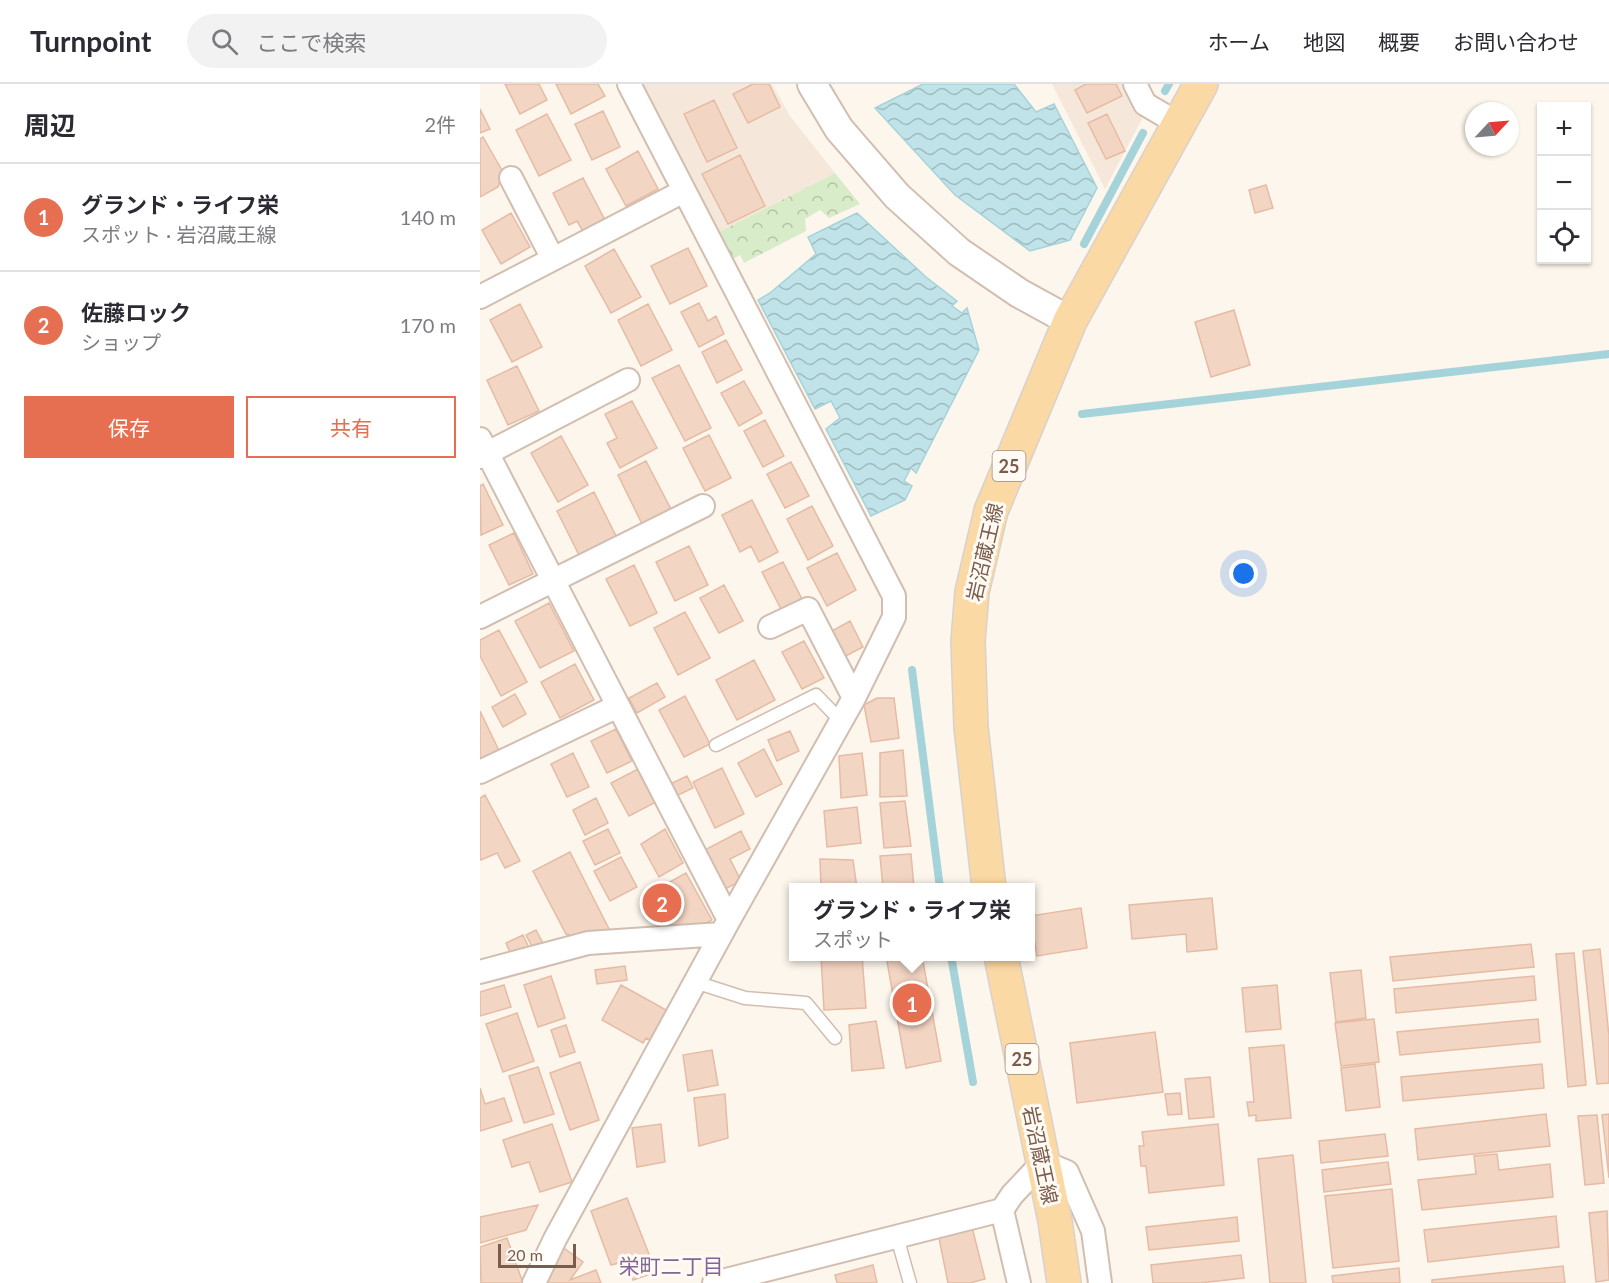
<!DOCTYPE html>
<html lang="ja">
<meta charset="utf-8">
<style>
body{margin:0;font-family:Lato,"Noto Sans JP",sans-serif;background:#f2f2f3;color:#2b2b33}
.controls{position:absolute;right:18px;top:18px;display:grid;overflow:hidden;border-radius:0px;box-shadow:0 2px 4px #0004}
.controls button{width:54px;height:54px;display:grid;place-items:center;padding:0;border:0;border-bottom:2px solid #e1e1e2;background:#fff;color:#2b2b33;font:30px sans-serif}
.compass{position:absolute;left:985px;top:18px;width:54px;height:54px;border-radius:50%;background:#fff;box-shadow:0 2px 4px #0004;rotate:64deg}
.scale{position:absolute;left:18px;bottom:15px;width:78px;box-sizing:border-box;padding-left:6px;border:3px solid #7a5c4d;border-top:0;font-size:16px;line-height:21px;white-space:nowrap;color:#7a5c4d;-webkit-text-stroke:4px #fffaf3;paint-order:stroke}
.you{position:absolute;left:764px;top:490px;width:21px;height:21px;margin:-15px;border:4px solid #fff;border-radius:50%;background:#1a73e8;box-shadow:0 0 0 9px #1a73e833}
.badge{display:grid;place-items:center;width:39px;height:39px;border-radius:50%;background:#e76f51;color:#fff;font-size:20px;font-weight:700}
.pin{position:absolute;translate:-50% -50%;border:3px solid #fff;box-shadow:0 2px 6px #0006}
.popup{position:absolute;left:309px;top:799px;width:246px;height:78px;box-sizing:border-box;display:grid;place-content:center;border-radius:0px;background:#fff;filter:drop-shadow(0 2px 4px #0005);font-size:20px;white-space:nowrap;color:#7c7c81}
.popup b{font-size:22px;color:#2b2b33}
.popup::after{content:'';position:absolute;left:50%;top:100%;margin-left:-12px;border:12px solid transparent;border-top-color:#fff}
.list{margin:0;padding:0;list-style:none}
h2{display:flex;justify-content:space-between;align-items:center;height:78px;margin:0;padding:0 24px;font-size:26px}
h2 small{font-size:20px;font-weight:400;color:#7c7c81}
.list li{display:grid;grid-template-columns:39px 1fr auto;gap:18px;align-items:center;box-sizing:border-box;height:108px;padding:0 24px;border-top:2px solid #e1e1e2}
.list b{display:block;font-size:22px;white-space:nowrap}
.list p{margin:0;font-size:20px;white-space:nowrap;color:#7c7c81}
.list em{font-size:20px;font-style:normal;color:#7c7c81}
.actions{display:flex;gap:12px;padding:18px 24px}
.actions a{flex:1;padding:14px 0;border:2px solid #e76f51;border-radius:0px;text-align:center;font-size:21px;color:#e76f51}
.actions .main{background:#e76f51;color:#fff}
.icon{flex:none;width:33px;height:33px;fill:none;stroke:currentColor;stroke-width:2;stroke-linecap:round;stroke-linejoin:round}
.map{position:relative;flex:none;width:1129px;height:1199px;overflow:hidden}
header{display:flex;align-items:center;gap:36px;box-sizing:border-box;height:84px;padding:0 30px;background:#fff;border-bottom:2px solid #e1e1e2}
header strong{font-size:28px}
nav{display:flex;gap:33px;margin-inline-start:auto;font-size:21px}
.search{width:420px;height:54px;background:#f2f2f3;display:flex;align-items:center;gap:15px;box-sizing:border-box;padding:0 21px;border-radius:33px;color:#7c7c81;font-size:22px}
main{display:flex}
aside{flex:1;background:#fff}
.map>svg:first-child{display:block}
.residential{fill:#f5e8da}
.park{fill:url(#park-crowns)}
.water{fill:url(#water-waves);stroke:#a5d3da;stroke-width:1.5}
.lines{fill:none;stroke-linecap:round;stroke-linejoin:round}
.stream{stroke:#a5d3da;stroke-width:8}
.building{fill:#f3d5c3;stroke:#e6bba3;stroke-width:1.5}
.service-casing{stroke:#d1beb0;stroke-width:15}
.minor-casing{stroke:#d1beb0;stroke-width:26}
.tertiary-casing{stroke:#d1beb0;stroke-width:32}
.primary-casing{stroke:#dad1cd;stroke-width:36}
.service{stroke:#fff;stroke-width:12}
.minor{stroke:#fff;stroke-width:22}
.tertiary{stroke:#fff;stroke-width:28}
.primary{stroke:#fbd9a5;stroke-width:33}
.labels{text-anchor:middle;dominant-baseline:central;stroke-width:6;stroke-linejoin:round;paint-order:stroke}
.shield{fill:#fffaf3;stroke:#a28b7f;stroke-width:1.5}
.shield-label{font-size:18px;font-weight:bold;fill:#7a5c4d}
.street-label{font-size:20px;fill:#7a5c4d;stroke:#fffaf3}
.neighbourhood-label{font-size:21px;fill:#846695;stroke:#fffaf3}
</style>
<header>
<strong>Turnpoint</strong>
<div class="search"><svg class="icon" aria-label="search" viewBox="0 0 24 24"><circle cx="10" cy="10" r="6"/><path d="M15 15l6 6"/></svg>ここで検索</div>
<nav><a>ホーム</a><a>地図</a><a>概要</a><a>お問い合わせ</a></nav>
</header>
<main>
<aside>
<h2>周辺<small>2件</small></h2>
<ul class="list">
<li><span class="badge">1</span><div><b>グランド・ライフ栄</b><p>スポット · 岩沼蔵王線</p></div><em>140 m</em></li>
<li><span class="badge">2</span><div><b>佐藤ロック</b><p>ショップ</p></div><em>170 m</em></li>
</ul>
<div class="actions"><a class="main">保存</a><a>共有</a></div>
</aside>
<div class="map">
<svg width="1129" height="1199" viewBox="0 0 1129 1199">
<defs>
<pattern id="park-crowns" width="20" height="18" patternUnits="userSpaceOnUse" patternTransform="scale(1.5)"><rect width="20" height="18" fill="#d8ecc9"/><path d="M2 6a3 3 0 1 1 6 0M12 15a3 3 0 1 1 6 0" fill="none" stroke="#b4c2a5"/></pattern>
<pattern id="water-waves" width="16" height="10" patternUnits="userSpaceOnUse" patternTransform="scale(1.5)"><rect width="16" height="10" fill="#bfe3e8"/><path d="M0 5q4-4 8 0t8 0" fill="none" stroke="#a0bbbe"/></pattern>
</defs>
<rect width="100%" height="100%" fill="#fdf6ec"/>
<path class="residential" d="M 163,0 L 292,0 L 310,32 L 355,89 L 239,148 Z
M 572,0 L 644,0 L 662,35 L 625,105 Z"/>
<path class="park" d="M 355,89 L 380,120 L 349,134 L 340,126 L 325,135 L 326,147 L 264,179 L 260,171 L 253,175 L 239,148 Z"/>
<path class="water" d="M 443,0 L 534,0 L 556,28 L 574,20 L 617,104 L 590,156 L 550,167 L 475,111 L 395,24 Z
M 377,129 L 446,193 L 477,217 L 472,222 L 482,229 L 487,224 L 499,266 L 436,389 L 431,384 L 424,397 L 432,402 L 425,416 L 391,432 L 346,345 L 360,334 L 351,317 L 335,325 L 278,216 L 290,209 L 336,170 L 328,153 Z"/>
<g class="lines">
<path class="stream" d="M 685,7 L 689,0
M 604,160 L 663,49
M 602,330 L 1129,270
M 432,586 L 460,804
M 471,872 L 493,998"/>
</g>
<path class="building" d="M 25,0 L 59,0 L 67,16 L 40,30 Z
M 76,0 L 118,0 L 125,12 L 91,30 Z
M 273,0 L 289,0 L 300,23 L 268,39 L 253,10 Z
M 606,0 L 636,0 L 642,12 L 607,29 L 595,6 Z
M 234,16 L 257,64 L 227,78 L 204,30 Z
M 0,25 L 10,45 L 0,49 Z
M 123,27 L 140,63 L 112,76 L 95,40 Z
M 67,30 L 91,76 L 59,92 L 36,46 Z
M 627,30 L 645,67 L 626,75 L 608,39 Z
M 3,53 L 23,88 L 18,103 L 0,113 L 0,55 Z
M 158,67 L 178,105 L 146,122 L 126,85 Z
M 260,71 L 285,122 L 248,140 L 222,90 Z
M 103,94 L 126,138 L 104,149 L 97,137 L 89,141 L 73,109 Z
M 786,101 L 793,124 L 775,129 L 769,106 Z
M 31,129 L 50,163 L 21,180 L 2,146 Z
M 208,164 L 227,202 L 190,220 L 171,182 Z
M 134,165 L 161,213 L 131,229 L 105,182 Z
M 219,219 L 228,237 L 236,232 L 244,250 L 219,263 L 201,228 Z
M 40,220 L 62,263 L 32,278 L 10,236 Z
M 168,220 L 192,266 L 161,282 L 138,236 Z
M 754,226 L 770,281 L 731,293 L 715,238 Z
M 246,256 L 262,286 L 237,299 L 222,268 Z
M 199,281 L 231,344 L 205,357 L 172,294 Z
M 37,282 L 59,327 L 28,341 L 7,296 Z
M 264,297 L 282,329 L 259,342 L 241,309 Z
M 152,317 L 177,364 L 140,384 L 127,359 L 137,354 L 125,330 Z
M 285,336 L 304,372 L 283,383 L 264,347 Z
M 229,351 L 251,394 L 225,407 L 203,364 Z
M 81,352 L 108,401 L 78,418 L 51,369 Z
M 166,377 L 194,431 L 165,446 L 138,391 Z
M 311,378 L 329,412 L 305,424 L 287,390 Z
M 3,400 L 23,441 L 1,451 L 0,402 Z
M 114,408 L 139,458 L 102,477 L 77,427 Z
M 272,416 L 298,468 L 279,478 L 271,462 L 260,468 L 242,431 Z
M 332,422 L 353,462 L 328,476 L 307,435 Z
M 34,449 L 53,490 L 29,501 L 9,461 Z
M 209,462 L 228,501 L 195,517 L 176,478 Z
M 357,469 L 376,506 L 347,522 L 327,484 Z
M 303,478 L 324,519 L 303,529 L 282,488 Z
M 154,481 L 177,529 L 150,542 L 126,495 Z
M 244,501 L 263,537 L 239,549 L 220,514 Z
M 69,519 L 94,567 L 60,584 L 35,537 Z
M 205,528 L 230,574 L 198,591 L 174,544 Z
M 370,537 L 383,563 L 362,574 L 350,548 Z
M 19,546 L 47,598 L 21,612 L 0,572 L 0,556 Z
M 324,557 L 344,594 L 322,605 L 302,568 Z
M 274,576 L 295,616 L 257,636 L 236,596 Z
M 95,580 L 114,616 L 80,634 L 61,598 Z
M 177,599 L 185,613 L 157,629 L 149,614 Z
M 35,610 L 46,630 L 23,643 L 12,623 Z
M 205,612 L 230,660 L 204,673 L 179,626 Z
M 397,614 L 414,614 L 419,654 L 391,658 L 384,621 Z
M 0,627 L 22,673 L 0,683 Z
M 136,645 L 152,677 L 127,689 L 111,657 Z
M 310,647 L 319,667 L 297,677 L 288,656 Z
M 284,665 L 302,700 L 276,713 L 258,679 Z
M 423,666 L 427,712 L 400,713 L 400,669 Z
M 93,669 L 109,703 L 87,713 L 71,680 Z
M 382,669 L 387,711 L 361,714 L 359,672 Z
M 242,684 L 264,730 L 235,744 L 213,698 Z
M 158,685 L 176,718 L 149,732 L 131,699 Z
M 207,692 L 213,704 L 196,712 L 190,700 Z
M 5,711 L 40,777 L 25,784 L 17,769 L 1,776 L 0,774 L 0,714 Z
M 116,714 L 128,739 L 105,751 L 93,726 Z
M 425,717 L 431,762 L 404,764 L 400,719 Z
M 377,723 L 381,759 L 347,763 L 344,727 Z
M 128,745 L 140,769 L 115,781 L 103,757 Z
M 185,745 L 203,779 L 179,793 L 161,760 Z
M 261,747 L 270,765 L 250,775 L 261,797 L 239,808 L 219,769 Z
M 90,768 L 131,849 L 116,857 L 86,850 L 53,787 Z
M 431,770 L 434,804 L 403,804 L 400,772 Z
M 141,773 L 157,803 L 130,817 L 114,787 Z
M 340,775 L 373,776 L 377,804 L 341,804 Z
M 206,789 L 232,836 L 210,848 L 195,848 L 183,826 L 196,819 L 186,800 Z
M 732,814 L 737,865 L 707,868 L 706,850 L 652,855 L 649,821 Z
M 601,824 L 607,864 L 557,872 L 550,832 Z
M 56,846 L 65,863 L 55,868 L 46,851 Z
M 43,851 L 50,866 L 33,875 L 26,859 Z
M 1051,860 L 1054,883 L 913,897 L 910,873 Z
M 1120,865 L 1129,952 L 1129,999 L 1117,1000 L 1103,867 Z
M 1094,869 L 1106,1001 L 1088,1003 L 1076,870 Z
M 341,872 L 382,872 L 386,924 L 344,926 Z
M 406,872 L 442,872 L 461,977 L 426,984 Z
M 145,882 L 147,896 L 117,900 L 115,886 Z
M 881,886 L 886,934 L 856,938 L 850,889 Z
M 71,892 L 85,934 L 58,943 L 44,901 Z
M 1054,892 L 1056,916 L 916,929 L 914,905 Z
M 24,901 L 31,923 L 0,932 L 0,908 Z
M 141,901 L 188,927 L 172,957 L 166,954 L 163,959 L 122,936 Z
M 797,901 L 801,945 L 766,948 L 762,904 Z
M 37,929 L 54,977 L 23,988 L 6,940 Z
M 894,935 L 899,978 L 861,982 L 855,939 Z
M 1058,935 L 1060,958 L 920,971 L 917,948 Z
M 396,937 L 404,984 L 372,987 L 369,941 Z
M 86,941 L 95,968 L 80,973 L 71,946 Z
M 675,948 L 683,1008 L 597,1019 L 590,959 Z
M 804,961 L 811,1034 L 776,1037 L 776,1031 L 769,1032 L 767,1018 L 774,1018 L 769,964 Z
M 232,966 L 238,1001 L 208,1007 L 203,971 Z
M 100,978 L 119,1036 L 90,1046 L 70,989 Z
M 895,980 L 900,1023 L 866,1027 L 861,984 Z
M 1062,980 L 1064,1004 L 923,1017 L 921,993 Z
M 58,983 L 74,1030 L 44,1039 L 29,992 Z
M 730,993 L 734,1033 L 709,1035 L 705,995 Z
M 0,1004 L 5,1020 L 24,1014 L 32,1037 L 0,1047 Z
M 700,1009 L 702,1030 L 688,1031 L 685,1010 Z
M 245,1010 L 248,1054 L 219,1062 L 214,1014 Z
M 1066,1030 L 1070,1062 L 938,1076 L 935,1045 Z
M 1129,1030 L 1129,1094 L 1122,1031 Z
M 1117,1031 L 1124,1099 L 1105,1101 L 1098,1032 Z
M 72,1040 L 92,1098 L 60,1108 L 49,1078 L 32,1083 L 23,1056 Z
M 181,1040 L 185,1078 L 157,1083 L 152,1044 Z
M 738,1040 L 744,1101 L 669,1109 L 666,1082 L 661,1082 L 659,1062 L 664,1062 L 662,1048 Z
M 905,1050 L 908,1072 L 841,1079 L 839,1057 Z
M 1017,1070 L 1019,1086 L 1070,1080 L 1073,1113 L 942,1126 L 938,1096 L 996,1090 L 994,1072 Z
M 813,1071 L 826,1199 L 790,1199 L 778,1075 Z
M 908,1078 L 911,1100 L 844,1108 L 842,1086 Z
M 912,1105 L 919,1177 L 853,1184 L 845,1112 Z
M 147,1114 L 176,1188 L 153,1196 L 147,1177 L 131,1181 L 111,1127 Z
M 58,1121 L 46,1146 L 0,1159 L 0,1133 Z
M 1127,1127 L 1129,1196 L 1116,1198 L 1109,1129 Z
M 1076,1132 L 1079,1163 L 948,1178 L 944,1146 Z
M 757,1133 L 759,1157 L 669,1166 L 666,1143 Z
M 491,1139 L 505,1195 L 490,1199 L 468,1199 L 458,1149 Z
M 27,1154 L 43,1199 L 1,1199 L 0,1163 Z
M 81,1162 L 103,1178 L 90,1196 L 116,1186 L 121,1199 L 66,1199 Z
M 761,1171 L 764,1194 L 720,1199 L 673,1199 L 671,1181 Z
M 393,1181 L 397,1199 L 357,1199 L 355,1191 Z
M 1083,1182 L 1085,1199 L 952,1199 L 952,1196 Z
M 919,1184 L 920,1199 L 853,1199 L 852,1192 Z"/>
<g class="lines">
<defs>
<path id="service" d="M 236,661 L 336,611 L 361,637
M 215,898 L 265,914 L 326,919 L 355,954
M 417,1153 L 430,1199"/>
<path id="minor" d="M 655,0 L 665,20 L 699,40
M 31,94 L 73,175
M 0,213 L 204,107
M 0,355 L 249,836
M 0,373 L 148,296
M 0,533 L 223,422
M 290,543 L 328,525 L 374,614
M 0,688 L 138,622
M 0,888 L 108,859 L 241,850
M 522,1126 L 539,1199
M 54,1199 L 75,1155 L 249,836 L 374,614 L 414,533 L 414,512 L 149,0
M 234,1199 L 522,1126 L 532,1111 L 563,1078 L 587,1088 L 613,1147 L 620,1199"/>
<path id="tertiary" d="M 332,0 L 359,45 L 417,112 L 479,168 L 539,209 L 590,237"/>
<path id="primary" d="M 509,804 L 491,643 L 488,557 L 492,508 L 511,427 L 590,237 L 721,0
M 521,872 L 575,1137 L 584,1199"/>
</defs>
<use href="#service" class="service-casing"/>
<use href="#minor" class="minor-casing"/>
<use href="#tertiary" class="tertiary-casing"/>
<use href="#primary" class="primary-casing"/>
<use href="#service" class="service"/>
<use href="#minor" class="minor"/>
<use href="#tertiary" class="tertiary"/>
<use href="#primary" class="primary"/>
</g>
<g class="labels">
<g class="shield">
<rect x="512.5" y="367" width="33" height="30" rx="4.5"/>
<rect x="525.5" y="960" width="33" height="30" rx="4.5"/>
</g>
<g class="shield-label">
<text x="529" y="382">25</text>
<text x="542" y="975">25</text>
</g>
<g class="street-label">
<text transform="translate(504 468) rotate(-77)">岩沼蔵王線</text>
<text transform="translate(561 1071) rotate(78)">岩沼蔵王線</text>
</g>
<g class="neighbourhood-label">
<text x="191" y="1181">栄町二丁目</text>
</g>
</g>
</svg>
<div class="controls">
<button>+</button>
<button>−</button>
<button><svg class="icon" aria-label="locate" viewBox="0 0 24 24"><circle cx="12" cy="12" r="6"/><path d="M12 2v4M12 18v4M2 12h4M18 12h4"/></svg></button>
</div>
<svg class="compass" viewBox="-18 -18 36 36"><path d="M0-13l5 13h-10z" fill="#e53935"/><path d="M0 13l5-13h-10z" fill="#7c7c81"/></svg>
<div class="scale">20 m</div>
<div class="you"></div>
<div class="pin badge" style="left:432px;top:919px">1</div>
<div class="popup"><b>グランド・ライフ栄</b>スポット</div>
<div class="pin badge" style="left:182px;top:819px">2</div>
</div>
</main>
